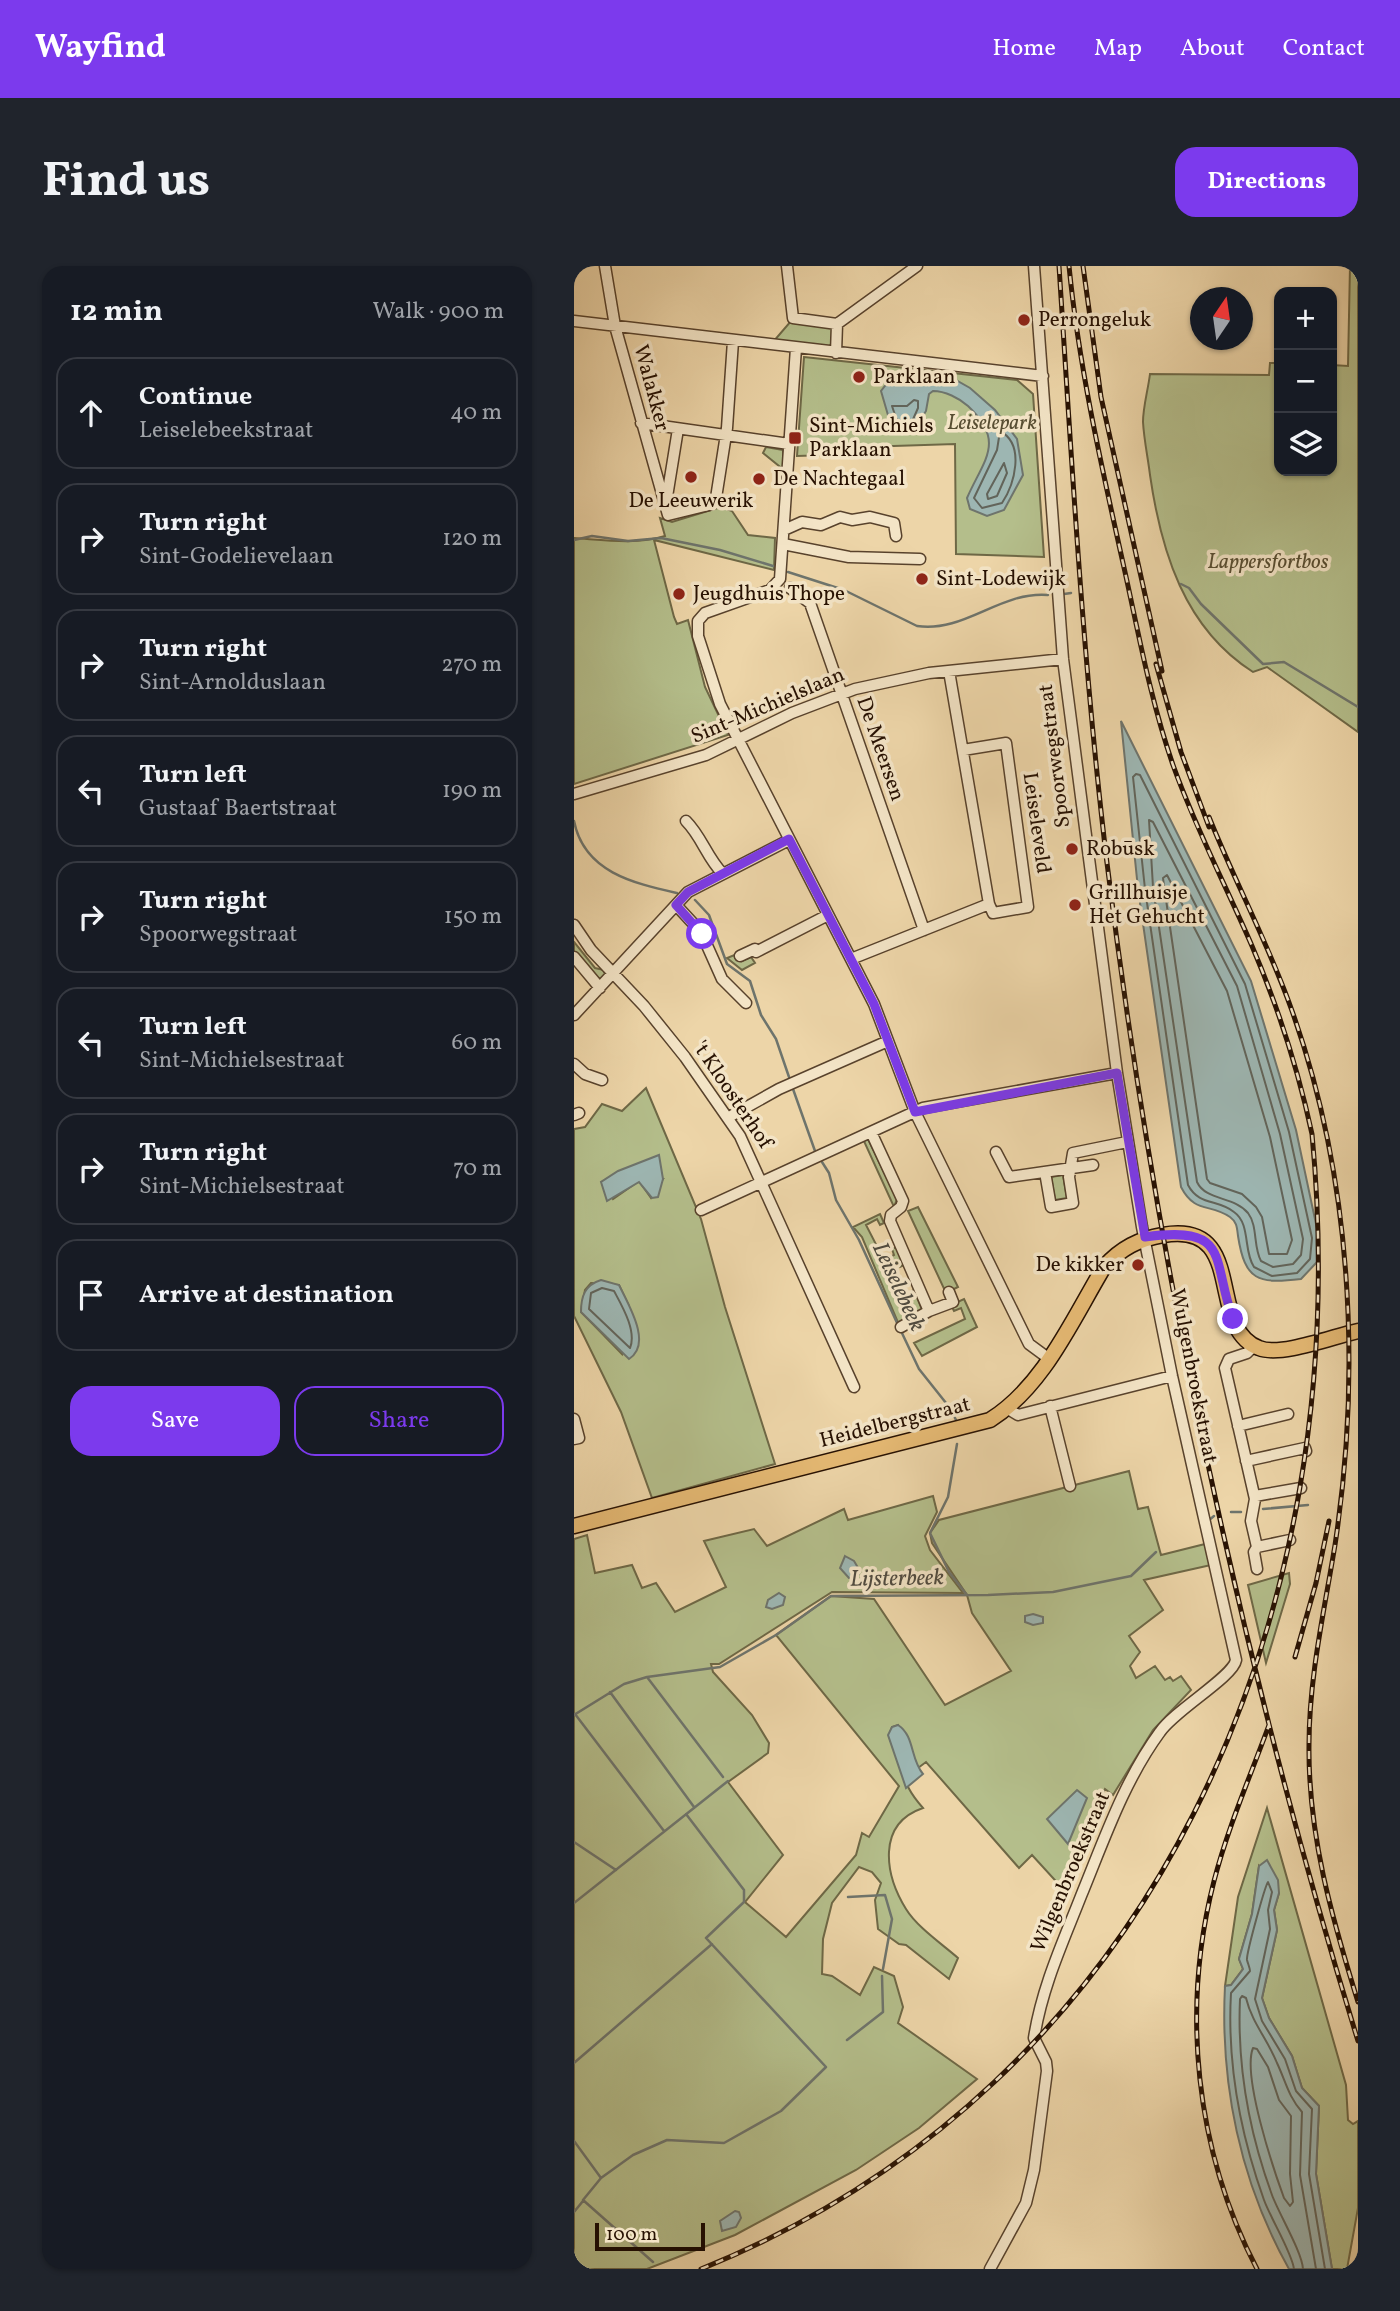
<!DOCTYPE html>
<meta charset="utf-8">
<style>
body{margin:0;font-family:Vollkorn,serif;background:#20242c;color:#f1f3f6}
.controls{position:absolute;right:21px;top:21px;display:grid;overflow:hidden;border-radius:14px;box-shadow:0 2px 5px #0004}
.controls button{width:63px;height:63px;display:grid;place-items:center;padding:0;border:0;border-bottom:2px solid #363941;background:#171b24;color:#f1f3f6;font:35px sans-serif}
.compass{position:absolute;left:616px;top:21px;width:63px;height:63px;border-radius:50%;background:#171b24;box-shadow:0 2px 5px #0004;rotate:13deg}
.scale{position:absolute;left:21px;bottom:18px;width:110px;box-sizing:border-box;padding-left:7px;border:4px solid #271102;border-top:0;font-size:19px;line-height:24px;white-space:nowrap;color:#271102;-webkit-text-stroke:5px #f3e4c6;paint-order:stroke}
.stop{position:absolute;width:21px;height:21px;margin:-16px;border:5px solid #7c3aed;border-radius:50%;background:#fff}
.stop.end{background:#7c3aed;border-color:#fff;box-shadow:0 2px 7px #0008}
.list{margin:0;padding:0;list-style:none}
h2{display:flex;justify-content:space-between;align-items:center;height:91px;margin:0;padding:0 28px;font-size:30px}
h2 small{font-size:23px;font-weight:400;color:#9ea1a6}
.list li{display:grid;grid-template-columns:46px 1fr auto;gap:21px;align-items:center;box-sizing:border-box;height:112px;margin:0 14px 14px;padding:0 14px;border:2px solid #363941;border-radius:21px}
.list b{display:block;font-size:26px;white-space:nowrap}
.list p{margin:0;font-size:23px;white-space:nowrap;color:#9ea1a6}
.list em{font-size:23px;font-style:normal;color:#9ea1a6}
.actions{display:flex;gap:14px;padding:21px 28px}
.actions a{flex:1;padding:16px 0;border:2px solid #7c3aed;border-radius:21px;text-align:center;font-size:24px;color:#7c3aed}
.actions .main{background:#7c3aed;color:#fff}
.icon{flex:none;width:38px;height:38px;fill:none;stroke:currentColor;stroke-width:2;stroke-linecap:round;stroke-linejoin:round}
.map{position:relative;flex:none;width:784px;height:2003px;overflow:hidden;border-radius:21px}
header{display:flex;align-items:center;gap:42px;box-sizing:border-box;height:98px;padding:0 35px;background:#7c3aed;color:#fff}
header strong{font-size:33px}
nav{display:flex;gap:38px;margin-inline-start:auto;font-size:24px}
.intro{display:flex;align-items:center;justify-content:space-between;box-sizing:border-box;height:168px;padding:0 42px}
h1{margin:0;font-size:49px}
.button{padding:18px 32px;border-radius:21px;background:#7c3aed;color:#fff;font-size:24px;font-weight:700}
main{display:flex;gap:42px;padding:0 42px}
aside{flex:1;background:#171b24;border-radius:21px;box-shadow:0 2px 5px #0004}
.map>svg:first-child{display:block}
.green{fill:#b4be8b;stroke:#6e6846;stroke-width:2;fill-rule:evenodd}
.water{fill:#9db6b2;stroke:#6e746c;stroke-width:2}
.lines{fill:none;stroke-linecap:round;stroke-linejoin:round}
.shore{stroke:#62645a;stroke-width:2}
.stream{stroke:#6e746c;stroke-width:2.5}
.minor-casing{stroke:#58422c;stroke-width:13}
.major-casing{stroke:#271102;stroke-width:17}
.minor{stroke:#f3e4c6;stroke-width:10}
.major{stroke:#e6ba74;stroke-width:14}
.rail-casing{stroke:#271102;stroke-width:5}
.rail{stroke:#f3e4c6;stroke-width:2.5;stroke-dasharray:8;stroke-linecap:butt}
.route{stroke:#7c3aed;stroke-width:9}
.poi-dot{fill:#8f2418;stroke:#f3e4c6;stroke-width:2.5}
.labels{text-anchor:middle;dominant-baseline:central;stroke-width:7;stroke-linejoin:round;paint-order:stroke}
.poi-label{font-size:21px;fill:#271102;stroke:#f3e4c6;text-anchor:start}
.street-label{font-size:21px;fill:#271102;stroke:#f3e4c6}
.park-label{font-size:21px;font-style:italic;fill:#584e32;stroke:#f3e4c6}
.water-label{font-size:23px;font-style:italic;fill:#504b40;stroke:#f3e4c6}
</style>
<header>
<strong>Wayfind</strong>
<nav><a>Home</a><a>Map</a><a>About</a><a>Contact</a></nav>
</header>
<div class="intro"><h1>Find us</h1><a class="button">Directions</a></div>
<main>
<aside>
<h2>12 min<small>Walk · 900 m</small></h2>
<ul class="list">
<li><svg class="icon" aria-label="ahead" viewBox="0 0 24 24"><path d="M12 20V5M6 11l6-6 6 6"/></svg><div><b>Continue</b><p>Leiselebeekstraat</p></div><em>40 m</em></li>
<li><svg class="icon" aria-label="right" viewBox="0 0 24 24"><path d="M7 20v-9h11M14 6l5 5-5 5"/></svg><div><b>Turn right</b><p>Sint-Godelievelaan</p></div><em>120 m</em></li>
<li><svg class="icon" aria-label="right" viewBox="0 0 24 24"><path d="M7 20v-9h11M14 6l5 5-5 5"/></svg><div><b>Turn right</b><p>Sint-Arnolduslaan</p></div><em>270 m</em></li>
<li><svg class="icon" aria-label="left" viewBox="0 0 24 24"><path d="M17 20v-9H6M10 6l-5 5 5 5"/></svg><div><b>Turn left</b><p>Gustaaf Baertstraat</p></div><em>190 m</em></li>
<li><svg class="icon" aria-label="right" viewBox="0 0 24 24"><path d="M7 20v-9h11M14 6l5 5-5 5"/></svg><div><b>Turn right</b><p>Spoorwegstraat</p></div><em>150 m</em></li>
<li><svg class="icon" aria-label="left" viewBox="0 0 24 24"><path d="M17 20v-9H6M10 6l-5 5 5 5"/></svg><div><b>Turn left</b><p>Sint-Michielsestraat</p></div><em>60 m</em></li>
<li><svg class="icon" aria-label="right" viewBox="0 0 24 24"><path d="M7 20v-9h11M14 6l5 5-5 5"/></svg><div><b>Turn right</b><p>Sint-Michielsestraat</p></div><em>70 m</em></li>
<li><svg class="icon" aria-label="arrive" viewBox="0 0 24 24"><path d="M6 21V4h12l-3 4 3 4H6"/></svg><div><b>Arrive at destination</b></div></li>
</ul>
<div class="actions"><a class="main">Save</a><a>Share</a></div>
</aside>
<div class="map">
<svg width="784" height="2003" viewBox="0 0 784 2003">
<rect width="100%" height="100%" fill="#edd5a8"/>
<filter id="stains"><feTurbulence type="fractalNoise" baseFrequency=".00286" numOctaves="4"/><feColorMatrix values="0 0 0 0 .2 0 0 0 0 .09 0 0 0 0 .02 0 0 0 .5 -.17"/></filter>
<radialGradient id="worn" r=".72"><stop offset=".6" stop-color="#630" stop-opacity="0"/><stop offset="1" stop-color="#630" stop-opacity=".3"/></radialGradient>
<path class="green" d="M 776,0 L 784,0 L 784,466 L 693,401 L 679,406 C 610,362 587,285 576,209 C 574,192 570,174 569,156 C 569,141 574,124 576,108 L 695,109 L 696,97 L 705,97 L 705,205 L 758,205 L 758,99 L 774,100 Z
M 217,55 L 259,60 L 257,81 L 199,76 Z
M 230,91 L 443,114 L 459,128 L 470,291 L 382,288 L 381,178 L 289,181 L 289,188 L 223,190 Z
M 192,181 L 209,184 L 210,204 L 189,187 Z
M 147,241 L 158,245 L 174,269 L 201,272 L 200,304 L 80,274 L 100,351 L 103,358 L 114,354 L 131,421 L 154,469 L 0,518 L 0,272 C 30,274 62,279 91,270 L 86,252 L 98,256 Z
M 0,676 L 21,702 L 30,704 L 31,711 L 24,715 L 0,687 Z
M 163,688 L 168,695 L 177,691 L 181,697 L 168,704 L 153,692 Z
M 72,822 L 127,953 L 151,1041 L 201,1198 L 78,1232 L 47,1146 L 0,1050 L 0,863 L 11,861 L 28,838 L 48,845 ZM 89,913 L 77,932 L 65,915 L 39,933 L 28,916 ZM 17,1017 L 45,1019 L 55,1040 L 48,1088 L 7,1046 L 11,1024 Z
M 293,871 L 323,933 L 320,941 L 289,873 Z
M 489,909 L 493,932 L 481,934 L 477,911 Z
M 344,941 L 384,1021 L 372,1027 L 334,945 Z
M 306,948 L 310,957 L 306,959 L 303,953 L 292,959 L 310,994 L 320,989 L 318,983 L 322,981 L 330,999 L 326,1001 L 323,995 L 313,1001 L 327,1036 L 338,1032 L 336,1026 L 340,1024 L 348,1044 L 325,1059 L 288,971 L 279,961 Z
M 390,1033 L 403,1061 L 348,1090 L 340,1077 L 391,1053 L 387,1042 L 380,1045 L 377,1039 Z
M 555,1205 L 564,1243 L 574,1241 L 587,1289 L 631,1278 L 637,1299 L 570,1314 L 589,1344 L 555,1370 L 566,1386 L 556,1400 L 562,1412 L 581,1400 L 591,1414 L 596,1411 L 599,1415 L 607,1410 L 617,1424 L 579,1464 L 539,1529 L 531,1523 L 489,1623 L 458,1589 L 445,1602 L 352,1496 L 344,1502 L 324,1459 L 318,1461 C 313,1472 317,1476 322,1487 C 332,1513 329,1519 349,1542 C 302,1558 311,1609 332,1643 C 343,1661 368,1678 384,1692 L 375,1713 L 332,1679 L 325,1678 L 304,1663 L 301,1634 L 307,1617 L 298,1606 L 285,1601 L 258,1637 L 249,1673 L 248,1708 L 258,1710 L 286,1729 L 300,1701 L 320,1710 L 329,1741 L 324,1757 L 403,1813 L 345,1862 L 282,1904 L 161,1969 L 73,2003 L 0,2003 L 0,1273 L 13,1269 L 21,1307 L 58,1299 L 68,1322 L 82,1317 L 101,1346 L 152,1321 L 130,1275 L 180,1263 L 193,1280 L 270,1243 L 274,1254 L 359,1230 L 363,1246 L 351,1270 L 356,1284 L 389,1327 L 258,1326 L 145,1398 L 137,1398 L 139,1406 L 178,1449 L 195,1477 L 194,1487 L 154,1516 L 209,1589 L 171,1636 L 212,1671 L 282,1589 L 288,1567 L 295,1571 L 325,1520 L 202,1369 L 257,1330 L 300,1333 L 371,1439 L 437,1405 L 398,1347 L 393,1329 L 358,1277 L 356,1267 L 365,1254 Z
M 715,1307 L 716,1318 L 692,1397 L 674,1319 Z
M 693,1542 L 772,1819 L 774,1854 L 779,1858 L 784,1855 L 784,1942 L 773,2003 L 758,2003 L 742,1908 L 745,1840 L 728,1822 L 718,1790 L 695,1752 L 688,1732 L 703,1664 L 700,1644 L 705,1627 L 685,1600 L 678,1648 L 665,1693 L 669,1703 L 657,1719 L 651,1720 L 664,1631 Z"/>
<path class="water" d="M 331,108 L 380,113 L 396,122 L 421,144 L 443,173 L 449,209 L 430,244 L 413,250 L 396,243 L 393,232 C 410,193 432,176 394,140 C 385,132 371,125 359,125 L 355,128 L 352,145 L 341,163 L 329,167 L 316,156 L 307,125 L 318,111 Z
M 547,455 L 677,715 L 722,864 L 745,972 L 743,996 L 727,1013 C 684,1018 671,1015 664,970 C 663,962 663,956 656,951 C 636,937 621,948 607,921 L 564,623 Z
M 85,889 L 89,913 L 84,931 L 78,932 L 65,916 L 33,935 L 27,916 L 44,905 Z
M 27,1014 L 45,1019 C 54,1038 79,1078 55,1093 L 7,1046 C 7,1030 11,1019 27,1014 Z
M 271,1290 L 280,1295 L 286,1305 L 283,1313 L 275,1312 L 266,1302 Z
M 205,1327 L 211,1331 L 209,1339 L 198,1343 L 192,1341 L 194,1334 Z
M 459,1348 L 469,1351 L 469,1357 L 459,1359 L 451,1356 L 451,1350 Z
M 324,1459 C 341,1470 336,1493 349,1508 L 332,1522 L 314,1469 L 318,1461 Z
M 503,1524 L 513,1532 L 494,1578 L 473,1553 Z
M 693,1594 L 704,1614 L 705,1627 L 700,1644 L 703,1664 L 688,1732 L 695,1752 L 718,1790 L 728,1822 L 745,1840 L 742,1908 L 758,2003 L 715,2003 C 666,1916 646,1818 651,1720 L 657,1719 L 669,1703 L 665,1693 L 678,1648 L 685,1600 Z
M 161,1945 L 165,1946 L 167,1952 L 162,1961 L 148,1965 L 146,1955 Z"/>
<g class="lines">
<path class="shore" d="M 340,134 L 344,135 L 344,142 L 337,158 L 330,159 L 322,152 L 318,140 L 333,140 Z
M 426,165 C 452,179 440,219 428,237 L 408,242 L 400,232 L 423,184 Z
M 430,197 L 433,207 L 423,230 L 414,233 L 413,228 Z
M 562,508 L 566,509 L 671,718 L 715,866 L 738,972 L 736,993 L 723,1007 L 698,1010 L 680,1001 C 669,985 677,958 660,946 C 644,933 625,940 614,919 L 571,623 L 559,511 Z
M 575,554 L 579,556 L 663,720 L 706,868 L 729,973 L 727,989 L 719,998 L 699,1001 L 687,995 C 679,981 684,960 674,947 C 660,930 632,935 623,916 L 579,621 Z
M 593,609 L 653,725 L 696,871 L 718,974 L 713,988 L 695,988 L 688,951 L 682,941 L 668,928 L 636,917 L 633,913 L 590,620 L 589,612 Z
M 28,1022 L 40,1025 C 48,1040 63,1065 56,1082 L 15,1043 L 17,1027 Z
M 679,1782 L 683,1783 L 694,1801 L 705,1834 L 717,1850 L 716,1908 L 719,1936 L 716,1940 L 710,1932 C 699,1902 668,1809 679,1782 Z
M 720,2003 C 718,1987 697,1953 690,1934 C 666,1867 653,1798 657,1727 L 676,1705 C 676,1702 674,1698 673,1694 C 672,1688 691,1620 694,1616 L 698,1626 L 694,1644 L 696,1663 L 681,1733 L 688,1755 L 711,1793 L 722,1825 L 738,1843 L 735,1908 L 751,2003
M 729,2003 C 728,1986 705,1948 698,1929 C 675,1866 663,1801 666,1733 L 668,1730 L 672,1732 C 678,1757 694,1774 703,1797 C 712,1816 714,1830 728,1846 L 726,1909 L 742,2003"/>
<path class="stream" d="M 0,274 L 18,270 L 54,275 L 87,272 L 146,284 L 199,300
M 214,306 L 270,324 L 343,360 C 391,367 426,325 474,329
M 607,318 L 615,322 L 627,338 L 689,398 L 710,396 L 784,441
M 490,328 L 497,327
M 0,555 C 10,606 59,617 103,627
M 121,634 L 135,649 L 153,698 L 176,715 L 187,749 L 202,773 L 215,811
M 219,823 L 241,885
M 248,896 L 255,907 L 262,934 L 285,974 L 324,1059
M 327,1065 L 345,1103 L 376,1142 L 382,1154
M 383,1178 L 374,1231 L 356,1267 L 375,1306 L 393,1329
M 689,1243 L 734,1239
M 657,1246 L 667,1246
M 634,1255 L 640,1250
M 73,1411 L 149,1511
M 36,1426 L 120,1541
M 1,1448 L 90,1565
M 0,1449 L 50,1418 L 73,1411 L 146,1401 L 202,1369 L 257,1330 L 414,1329 L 479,1326 L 557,1310 L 582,1286
M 0,1576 L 42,1604
M 274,1631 L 311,1629 L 318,1653 L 309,1703
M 0,1637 L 154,1515
M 273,1774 L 309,1746 L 308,1710
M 0,1797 L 138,1678
M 0,1875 L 27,1912 L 9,1934 L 79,1996
M 27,1912 L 59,1889 L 93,1874 L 150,1877 L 207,1845 L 252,1801 L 132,1672 L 170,1636 L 170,1624 L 112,1548
M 0,1946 L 9,1935"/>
<defs>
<path id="minor" d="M 31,0 L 41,60 L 94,249 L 135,239 L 142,232 L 153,162 L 159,75
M 213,0 L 219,52 L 263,58
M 0,55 L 469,110
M 222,82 L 206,313 L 196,324 L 131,347 L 124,355 L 124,370 L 146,438 L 300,738 L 341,846 L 455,1078 L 474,1092
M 262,87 L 263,58 L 343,0
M 67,157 L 215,178
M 92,237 L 104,163
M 210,264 L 228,256 L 247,259 L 266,251 L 278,254 L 296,251 L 320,257 L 322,270
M 209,278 L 275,291 L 346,293
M 216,322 L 236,337 L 350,664
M 389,484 L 432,477 L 454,641 L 419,647 L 415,638
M 0,528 L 132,489 L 218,447 L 281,423 L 355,407 L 489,393
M 112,555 C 128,571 133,592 149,608
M 102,639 L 127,666 L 148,713 L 172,737
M 0,659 L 17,684 L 70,740 L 111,791 L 166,870 L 280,1121
M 166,690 L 181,683 L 182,686 L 254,649
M 0,691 L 26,722
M 277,693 L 415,638 L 375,405
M 0,749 L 114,626 L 215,574
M 0,798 L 11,808 L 28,814
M 0,849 L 5,847
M 155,851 L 205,823 L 314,775
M 297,866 L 329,935 L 327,941 L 317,949 L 316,955 L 355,1045
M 422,886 L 435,911 L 519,899
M 471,906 L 477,941 L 499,937 L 495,911 L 499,887 L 553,876
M 127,944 L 349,842 L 543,807
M 327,1061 L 355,1045 L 379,1036 L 375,1026
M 680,1080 L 673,1087 L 655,1093 L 651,1102 L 681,1233 L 677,1255 L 683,1281 L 716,1274
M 476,1140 L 496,1220
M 434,1143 L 444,1149 L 598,1110
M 0,1153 L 5,1172 L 0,1173
M 664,1160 L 714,1148
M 672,1195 L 731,1182 L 732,1185
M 681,1230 L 727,1222
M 683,1303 L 680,1286 L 683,1281
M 416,2003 L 452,1937 L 460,1904 L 473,1805 L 472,1796 L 460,1772 C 468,1721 489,1676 507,1630 C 530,1574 550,1515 586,1466 C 601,1444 659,1411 662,1394 L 598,1110 L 568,961 L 543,807 L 489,393 L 460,0"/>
<path id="major" d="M 0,1260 L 416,1154 C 470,1120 498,1054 530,1001 C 547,982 565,973 589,969 C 675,954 631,1062 685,1082 C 707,1091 760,1070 784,1065"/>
</defs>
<use href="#minor" class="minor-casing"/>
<use href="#major" class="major-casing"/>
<use href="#minor" class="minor"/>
<use href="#major" class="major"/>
<defs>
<path id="rail" d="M 485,0 C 498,199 509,398 533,597 C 582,996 666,1391 784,1775
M 509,0 L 527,131 L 588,405
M 582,398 L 607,486 L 635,561
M 635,551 C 661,616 694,677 717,742 C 758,856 775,976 775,1097 C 775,1158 770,1219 761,1279 C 750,1346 735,1412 735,1479 C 734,1569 758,1652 784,1736
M 721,1391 L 742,1317 L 755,1255
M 127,2003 C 580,1820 784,1350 738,868 C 724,803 704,741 678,680 C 652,620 621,561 599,499 C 576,433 564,364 549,297 C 527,198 505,101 495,0
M 683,2003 C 621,1884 607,1744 640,1615 C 654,1561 676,1511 695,1459"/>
</defs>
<use href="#rail" class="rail-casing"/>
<use href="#rail" class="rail"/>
</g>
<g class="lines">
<path class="route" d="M 128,668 L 102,639 L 114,626 L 215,573 L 300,738 L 341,846 L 543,807 L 571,971 C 658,959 637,993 659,1053"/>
</g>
<g class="poi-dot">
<circle cx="450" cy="54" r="7"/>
<circle cx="285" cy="111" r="7"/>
<rect x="214" y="165" width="14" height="14" rx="3.5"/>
<circle cx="117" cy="211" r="7"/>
<circle cx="185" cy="213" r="7"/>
<circle cx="348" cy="313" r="7"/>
<circle cx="105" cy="328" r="7"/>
<circle cx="498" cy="583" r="7"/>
<circle cx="501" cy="639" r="7"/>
<circle cx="564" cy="999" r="7"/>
</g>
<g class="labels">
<g class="poi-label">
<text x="464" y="54">Perrongeluk</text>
<text x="299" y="111">Parklaan</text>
<text x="235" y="160">Sint-Michiels<tspan x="235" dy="24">Parklaan</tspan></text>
<text x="199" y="213">De Nachtegaal</text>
<text x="117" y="235" text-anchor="middle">De Leeuwerik</text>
<text x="362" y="313">Sint-Lodewijk</text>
<text x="119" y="328">Jeugdhuis Thope</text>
<text x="512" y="583">Robūsk</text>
<text x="515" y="627">Grillhuisje<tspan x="515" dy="24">Het Gehucht</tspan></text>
<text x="550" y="999" text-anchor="end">De kikker</text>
</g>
<g class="street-label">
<text transform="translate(77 122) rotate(75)">Walakker</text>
<text transform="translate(194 440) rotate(-23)">Sint-Michielslaan</text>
<text transform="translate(306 483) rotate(71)">De Meersen</text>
<text transform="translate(481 490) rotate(-97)">Spoorwegstraat</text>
<text transform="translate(462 557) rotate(82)">Leiseleveld</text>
<text transform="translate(158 829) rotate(56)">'t Kloosterhof</text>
<text transform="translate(619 1110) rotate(79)">Wulgenbroekstraat</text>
<text transform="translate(321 1157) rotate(-14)">Heidelbergstraat</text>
<text transform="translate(497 1606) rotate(-67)">Wilgenbroekstraat</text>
</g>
<g class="park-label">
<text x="418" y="157">Leiselepark</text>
<text x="694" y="296">Lappersfortbos</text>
</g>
<g class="water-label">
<text transform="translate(324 1021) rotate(65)">Leiselebeek</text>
<text transform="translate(323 1313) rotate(-1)">Lijsterbeek</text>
</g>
</g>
<rect width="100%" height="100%" filter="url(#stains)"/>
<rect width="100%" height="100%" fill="url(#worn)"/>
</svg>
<div class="controls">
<button>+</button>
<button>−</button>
<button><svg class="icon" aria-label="layers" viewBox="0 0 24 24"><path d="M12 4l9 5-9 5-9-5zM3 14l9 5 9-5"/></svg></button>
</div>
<svg class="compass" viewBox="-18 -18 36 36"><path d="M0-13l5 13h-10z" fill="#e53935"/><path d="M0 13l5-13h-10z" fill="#9ea1a6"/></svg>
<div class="scale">100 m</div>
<div class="stop" style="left:128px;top:668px"></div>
<div class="stop end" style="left:659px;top:1053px"></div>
</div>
</main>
